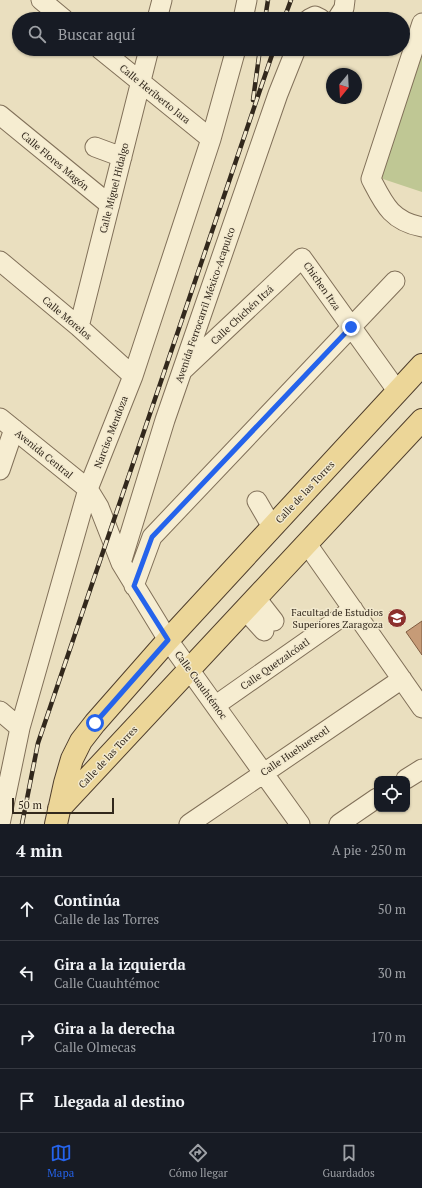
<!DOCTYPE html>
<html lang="es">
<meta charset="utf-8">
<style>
body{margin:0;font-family:"PT Serif",serif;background:#20242c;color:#f1f3f6}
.controls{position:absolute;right:12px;bottom:12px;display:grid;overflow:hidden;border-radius:8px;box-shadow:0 1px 3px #0004}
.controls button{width:36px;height:36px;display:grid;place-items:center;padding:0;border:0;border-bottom:1px solid #363941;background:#171b24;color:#f1f3f6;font:20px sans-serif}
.compass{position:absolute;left:326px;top:68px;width:36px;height:36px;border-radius:50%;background:#171b24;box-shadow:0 1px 3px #0004;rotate:198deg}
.scale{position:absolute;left:12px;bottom:10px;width:102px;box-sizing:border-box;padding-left:4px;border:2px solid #32281c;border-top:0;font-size:11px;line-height:14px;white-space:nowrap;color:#32281c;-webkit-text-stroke:3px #f2e9ce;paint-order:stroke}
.stop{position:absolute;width:12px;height:12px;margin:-9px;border:3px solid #2563eb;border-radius:50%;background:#fff}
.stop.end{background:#2563eb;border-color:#fff;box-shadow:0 1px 4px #0008}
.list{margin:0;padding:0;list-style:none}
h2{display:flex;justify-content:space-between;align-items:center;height:52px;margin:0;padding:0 16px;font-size:17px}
h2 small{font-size:13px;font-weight:400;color:#9ea1a6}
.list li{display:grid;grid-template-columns:26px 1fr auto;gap:12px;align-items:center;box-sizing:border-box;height:64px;padding:0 16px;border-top:1px solid #363941}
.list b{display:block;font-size:15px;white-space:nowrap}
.list p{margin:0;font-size:13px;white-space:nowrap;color:#9ea1a6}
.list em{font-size:13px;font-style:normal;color:#9ea1a6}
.icon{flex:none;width:22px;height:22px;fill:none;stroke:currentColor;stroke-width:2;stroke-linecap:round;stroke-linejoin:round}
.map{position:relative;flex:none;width:422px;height:824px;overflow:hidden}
.search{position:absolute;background:#171b24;box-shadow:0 1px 3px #0004;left:12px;right:12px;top:12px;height:44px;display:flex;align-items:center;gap:10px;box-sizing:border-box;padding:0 14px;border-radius:22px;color:#9ea1a6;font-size:15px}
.sheet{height:308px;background:#171b24}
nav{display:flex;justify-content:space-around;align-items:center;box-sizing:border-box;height:56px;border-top:1px solid #363941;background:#171b24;font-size:11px;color:#9ea1a6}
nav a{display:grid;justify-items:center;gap:2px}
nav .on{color:#2563eb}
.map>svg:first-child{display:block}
.grass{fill:#bfc794}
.building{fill:#c69b77;stroke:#7f5c40}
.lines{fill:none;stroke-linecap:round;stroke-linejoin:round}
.minor-casing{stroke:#817059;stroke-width:21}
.major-casing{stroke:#4f3e2d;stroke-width:24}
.minor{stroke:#f6edd1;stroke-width:19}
.major{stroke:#ecd698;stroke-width:22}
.rail-casing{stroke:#32281c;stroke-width:4.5}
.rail{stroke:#f2e9ce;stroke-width:3;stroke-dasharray:9;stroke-linecap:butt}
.route{stroke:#2563eb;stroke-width:5}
.labels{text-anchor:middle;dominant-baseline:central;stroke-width:3;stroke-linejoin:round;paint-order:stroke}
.street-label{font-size:10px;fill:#32281c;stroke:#f2e9ce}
.poi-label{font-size:10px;fill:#32281c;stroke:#f2e9ce;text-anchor:end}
</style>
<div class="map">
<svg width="422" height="824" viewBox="0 0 422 824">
<rect width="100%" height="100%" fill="#eadfbf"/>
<path class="grass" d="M 422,36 L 422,192 L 374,176 Z"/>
<path class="building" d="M 422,621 L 422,655 L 406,632 Z"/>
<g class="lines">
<defs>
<path id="minor" d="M 41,0 L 64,19
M 157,19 L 162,0
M 243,19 L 247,0
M 309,19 L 315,16 L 321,19
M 337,19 L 344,8 L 345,0
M 422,23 L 371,179 C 384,204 391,221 422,227
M 100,49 L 211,139
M 0,115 L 110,205
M 95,147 L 122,157
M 0,261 L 79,327 L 133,376
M 79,327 L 149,49
M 184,369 L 302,258 L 398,392
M 0,418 L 88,489 L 99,507 L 121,563 L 168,640 L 300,824
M 0,470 L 14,429
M 257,501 L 272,527
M 307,544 L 422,708
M 121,563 L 165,420 L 278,94 L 296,49
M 134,586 L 152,537 L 395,281
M 256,598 L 274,621
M 245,610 L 264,631
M 216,705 L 353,609
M 0,711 L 20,728
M 406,779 L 422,769
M 0,824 L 20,728 L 88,489 L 133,376 L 211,139 L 236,49
M 189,824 L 402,679
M 339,824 L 377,798"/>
<path id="major" d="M 59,809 L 422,420
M 56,824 L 65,783 L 72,759 L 81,741 L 95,723 L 168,640 L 422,365"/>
</defs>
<use href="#minor" class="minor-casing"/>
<use href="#major" class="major-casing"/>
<use href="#minor" class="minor"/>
<use href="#major" class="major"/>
<defs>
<path id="rail" d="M 265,19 L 268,0
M 284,19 L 291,0
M 253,100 L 260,49
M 22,824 L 38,743 L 274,49"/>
</defs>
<use href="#rail" class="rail-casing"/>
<use href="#rail" class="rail"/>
</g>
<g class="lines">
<path class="route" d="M 95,723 L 168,640 L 134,586 L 152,537 L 351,327"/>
</g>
<defs>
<symbol id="university-disc" viewBox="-11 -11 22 22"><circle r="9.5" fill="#8c302d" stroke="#f2e9ce"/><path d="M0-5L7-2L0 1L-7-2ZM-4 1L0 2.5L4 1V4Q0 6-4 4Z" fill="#fff"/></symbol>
</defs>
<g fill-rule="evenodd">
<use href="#university-disc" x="386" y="607" width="22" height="22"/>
</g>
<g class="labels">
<g class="street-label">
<text transform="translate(155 94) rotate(39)">Calle Heriberto Jara</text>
<text transform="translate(55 161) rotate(40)">Calle Flores Magón</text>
<text transform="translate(114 188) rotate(-76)">Calle Miguel Hidalgo</text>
<text transform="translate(322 286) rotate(55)">Chichen Itza</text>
<text transform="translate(205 305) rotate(-71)">Avenida Ferrocarril México-Acapulco</text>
<text transform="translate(242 315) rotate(-43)">Calle Chichén Itzá</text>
<text transform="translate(67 318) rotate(40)">Calle Morelos</text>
<text transform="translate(111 432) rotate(-69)">Narciso Mendoza</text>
<text transform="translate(44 454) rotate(39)">Avenida Central</text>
<text transform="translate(305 492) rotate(-47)">Calle de las Torres</text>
<text transform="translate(275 664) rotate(-35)">Calle Quetzalcóatl</text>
<text transform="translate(201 685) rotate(54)">Calle Cuauhtémoc</text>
<text transform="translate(295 751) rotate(-34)">Calle Huehueteotl</text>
<text transform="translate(108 757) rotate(-47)">Calle de las Torres</text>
</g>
<g class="poi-label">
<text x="383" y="612">Facultad de Estudios<tspan x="383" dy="12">Superiores Zaragoza</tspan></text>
</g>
</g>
</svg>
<div class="controls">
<button><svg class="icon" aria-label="locate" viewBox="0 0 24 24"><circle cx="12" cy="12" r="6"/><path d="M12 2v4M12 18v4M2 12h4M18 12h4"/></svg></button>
</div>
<svg class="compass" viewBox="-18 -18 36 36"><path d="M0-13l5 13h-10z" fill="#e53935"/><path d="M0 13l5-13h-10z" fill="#9ea1a6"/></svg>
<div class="scale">50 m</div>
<div class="stop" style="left:95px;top:723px"></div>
<div class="stop end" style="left:351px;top:327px"></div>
<div class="search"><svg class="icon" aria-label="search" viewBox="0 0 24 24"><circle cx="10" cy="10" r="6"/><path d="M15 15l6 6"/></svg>Buscar aquí</div>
</div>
<section class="sheet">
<h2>4 min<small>A pie · 250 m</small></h2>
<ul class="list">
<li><svg class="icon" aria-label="ahead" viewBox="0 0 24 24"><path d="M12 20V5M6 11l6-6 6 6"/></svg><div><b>Continúa</b><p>Calle de las Torres</p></div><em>50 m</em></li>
<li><svg class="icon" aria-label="left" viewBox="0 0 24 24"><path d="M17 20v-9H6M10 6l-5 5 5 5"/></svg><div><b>Gira a la izquierda</b><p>Calle Cuauhtémoc</p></div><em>30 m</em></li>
<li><svg class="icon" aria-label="right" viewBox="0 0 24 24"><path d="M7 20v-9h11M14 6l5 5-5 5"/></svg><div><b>Gira a la derecha</b><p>Calle Olmecas</p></div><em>170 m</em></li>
<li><svg class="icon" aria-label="arrive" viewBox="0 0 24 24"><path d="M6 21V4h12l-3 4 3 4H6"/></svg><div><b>Llegada al destino</b></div></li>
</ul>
</section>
<nav>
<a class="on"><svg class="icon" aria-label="map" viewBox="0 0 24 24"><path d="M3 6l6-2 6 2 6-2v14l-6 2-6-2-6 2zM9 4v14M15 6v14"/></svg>Mapa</a>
<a><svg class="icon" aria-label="directions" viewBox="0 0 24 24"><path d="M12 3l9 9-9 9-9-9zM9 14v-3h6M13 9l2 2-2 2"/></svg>Cómo llegar</a>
<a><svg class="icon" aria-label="saved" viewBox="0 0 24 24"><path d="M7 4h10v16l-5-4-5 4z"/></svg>Guardados</a>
</nav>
